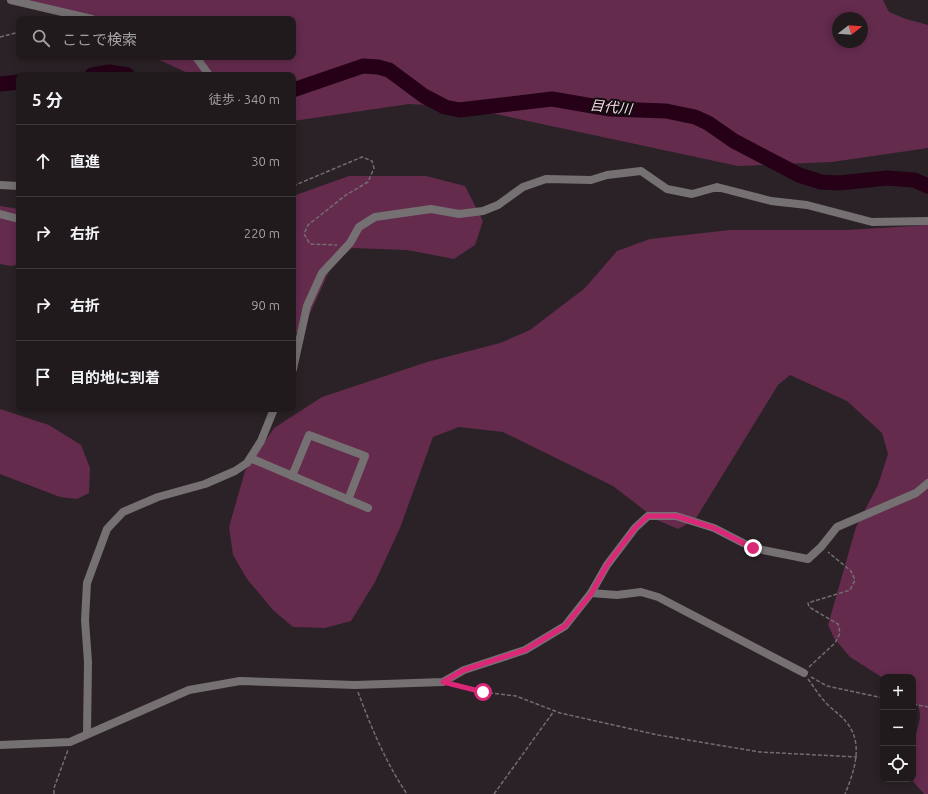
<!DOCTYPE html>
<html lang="ja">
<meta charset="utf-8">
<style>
body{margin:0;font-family:Ubuntu,"Noto Sans JP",sans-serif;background:#2d2729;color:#f1f3f6}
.controls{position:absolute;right:12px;bottom:12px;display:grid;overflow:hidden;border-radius:8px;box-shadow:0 2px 10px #0003}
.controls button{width:36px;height:36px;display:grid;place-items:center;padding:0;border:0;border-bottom:1px solid #3d383b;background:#201a1c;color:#f1f3f6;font:20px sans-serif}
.compass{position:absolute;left:832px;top:12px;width:36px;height:36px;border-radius:50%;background:#201a1c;box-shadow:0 2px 10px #0003;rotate:73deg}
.stop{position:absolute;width:12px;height:12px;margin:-9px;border:3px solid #db2777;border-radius:50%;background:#fff}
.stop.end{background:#db2777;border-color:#fff;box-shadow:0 1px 4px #0008}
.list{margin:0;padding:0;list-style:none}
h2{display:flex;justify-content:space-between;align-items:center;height:52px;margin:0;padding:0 16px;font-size:17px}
h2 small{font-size:13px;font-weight:400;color:#a2a1a3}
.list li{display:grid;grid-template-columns:26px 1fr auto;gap:12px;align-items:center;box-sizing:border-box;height:72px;padding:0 16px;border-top:1px solid #3d383b}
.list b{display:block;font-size:15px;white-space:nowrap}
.list em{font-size:13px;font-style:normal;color:#a2a1a3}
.icon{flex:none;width:22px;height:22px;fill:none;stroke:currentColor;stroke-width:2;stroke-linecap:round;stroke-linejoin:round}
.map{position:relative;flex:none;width:928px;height:794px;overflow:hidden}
.search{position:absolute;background:#201a1c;box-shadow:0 2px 10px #0003;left:16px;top:16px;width:280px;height:44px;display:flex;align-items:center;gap:10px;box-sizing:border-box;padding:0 14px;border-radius:8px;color:#a2a1a3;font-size:15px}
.panel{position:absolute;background:#201a1c;box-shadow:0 2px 10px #0003;left:16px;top:72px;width:280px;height:340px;border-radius:8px}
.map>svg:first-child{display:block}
.green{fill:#642b4d;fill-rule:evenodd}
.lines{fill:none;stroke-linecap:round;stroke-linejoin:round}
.river{stroke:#250017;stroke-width:15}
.path{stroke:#746d70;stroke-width:1.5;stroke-dasharray:4 2;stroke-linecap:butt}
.minor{stroke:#757072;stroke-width:8}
.tertiary{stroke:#757072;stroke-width:8}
.route{stroke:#db2777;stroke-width:5}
.labels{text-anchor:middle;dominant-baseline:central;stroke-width:4;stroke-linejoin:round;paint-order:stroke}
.water-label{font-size:14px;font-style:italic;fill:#fdd6ea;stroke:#100d0e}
</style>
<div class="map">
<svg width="928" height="794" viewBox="0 0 928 794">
<rect width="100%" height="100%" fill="#2a2226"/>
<path class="green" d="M 15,0 L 883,0 L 889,12 L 906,19 L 928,25 L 928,148 L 832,162 L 738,166 L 463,107 L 409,104 L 293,121 L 293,75 L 192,75 L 153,57 L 293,57 L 293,19 L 77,19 ZM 838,18 L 862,18 L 862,42 L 838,42 Z
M 349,176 L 426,176 L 465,186 L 483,221 L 475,245 L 454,259 L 407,250 L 352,248 L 332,265 L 305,324 L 293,336 L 293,196 Z
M 0,206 L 19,209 L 19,264 L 11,266 L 0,264 Z
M 928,225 L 928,794 L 924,794 L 911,779 L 913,779 C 913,768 912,758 913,747 C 914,731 928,714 913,700 L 913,677 L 883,678 L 850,657 L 834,638 L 828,625 L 856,527 L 878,485 L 888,454 L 882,433 L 847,401 L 790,375 L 778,385 L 695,520 L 678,529 L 657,520 L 613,486 L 503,432 L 459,427 L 433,437 L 400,528 L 375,582 L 351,621 L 325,628 L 293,627 L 273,610 L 247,579 L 233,555 L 229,527 L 245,471 L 274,428 L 322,397 L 427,362 L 500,343 L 530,330 L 585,288 L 617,251 L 650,239 L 730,230 L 847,230 Z
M 0,409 L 49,425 L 81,445 L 90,468 L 89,493 L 77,499 L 60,497 L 0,474 Z"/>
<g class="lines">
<path class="river" d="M 92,75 L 109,72 L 127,75
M 0,84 L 19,82
M 293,90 L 363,66 L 378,67 L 389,70 L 424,96 L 445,107 L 459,110 L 552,99 L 610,109 L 666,111 L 695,117 L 708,123 L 734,141 L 799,175 L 821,182 L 839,183 L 887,178 L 914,180 L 928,186"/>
<path class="path" d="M 0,37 L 19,32
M 293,186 L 362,157 L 372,161 L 374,168 L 368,182 L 346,195 L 308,225 L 304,234 L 310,244 L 337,245
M 809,667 L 835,643 L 840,633 L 838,624 L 809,607 L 808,603 L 850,590 L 855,580 L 851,571 L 828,552
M 811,677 L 827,686 L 883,698
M 808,679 C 814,687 820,697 827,704 C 834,711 841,715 847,723 C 864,744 854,772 845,794
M 454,685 L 483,692 L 516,696 L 560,713 L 658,735 L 760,752 L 857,757
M 358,692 C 371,727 386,763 407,794
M 913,704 L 928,707
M 54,794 L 54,788 L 68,750
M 494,794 L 554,711"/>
<path class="minor" d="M 0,214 L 19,219
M 293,369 L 307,306 L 322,273 L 350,243 L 359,227 L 375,217 L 431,209 L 459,214 L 483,211 L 498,205 L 523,187 L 546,179 L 591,180 L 607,175 L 641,171 L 667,189 L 692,194 L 717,187 L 771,201 L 807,205 L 872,222 L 928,221
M 250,458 L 368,508
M 292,476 L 309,435 L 365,456 L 348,500
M 591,593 L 617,595 L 641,592 L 658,597 L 804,673
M 87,733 L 88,662 L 85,620 L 87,583 L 107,529 L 123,512 L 158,497 L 205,484 L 235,471 L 247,463 L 261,441 L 274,409
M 0,745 L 70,742 L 189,690 L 240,681 L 355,685 L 443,682 L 464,670 L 525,650 L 565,626 L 591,593 L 607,565 L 635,528 L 648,516 L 676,516 L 714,528 L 753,548 L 808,559 L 821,547 L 837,527 L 916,493 L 928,483"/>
<path class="tertiary" d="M 11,0 L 92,19
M 196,57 L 209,75
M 0,185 L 19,186"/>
</g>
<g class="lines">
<path class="route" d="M 483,692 L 443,682 L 464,670 L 525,650 L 565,626 L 591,594 L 607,565 L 635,528 L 648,516 L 676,516 L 714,528 L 753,548"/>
</g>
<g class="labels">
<g class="water-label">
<text transform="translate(611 107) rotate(6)">目代川</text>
</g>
</g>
</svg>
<div class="controls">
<button>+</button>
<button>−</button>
<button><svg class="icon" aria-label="locate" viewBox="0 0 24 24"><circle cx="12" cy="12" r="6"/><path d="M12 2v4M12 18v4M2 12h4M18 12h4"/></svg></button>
</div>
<svg class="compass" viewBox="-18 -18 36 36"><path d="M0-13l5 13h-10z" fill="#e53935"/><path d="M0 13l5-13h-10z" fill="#a2a1a3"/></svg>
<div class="stop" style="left:483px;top:692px"></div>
<div class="stop end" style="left:753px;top:548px"></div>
<div class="search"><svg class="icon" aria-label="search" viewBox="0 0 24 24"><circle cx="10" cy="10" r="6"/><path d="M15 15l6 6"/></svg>ここで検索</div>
<section class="panel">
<h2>5 分<small>徒歩 · 340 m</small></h2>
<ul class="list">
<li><svg class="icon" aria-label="ahead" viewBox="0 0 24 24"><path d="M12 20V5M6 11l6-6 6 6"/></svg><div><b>直進</b></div><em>30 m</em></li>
<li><svg class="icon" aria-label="right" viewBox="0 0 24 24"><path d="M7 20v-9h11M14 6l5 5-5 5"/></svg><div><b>右折</b></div><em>220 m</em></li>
<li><svg class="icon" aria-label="right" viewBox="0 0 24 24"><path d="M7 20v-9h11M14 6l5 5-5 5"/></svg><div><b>右折</b></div><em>90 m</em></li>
<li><svg class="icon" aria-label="arrive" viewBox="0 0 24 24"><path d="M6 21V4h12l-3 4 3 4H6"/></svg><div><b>目的地に到着</b></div></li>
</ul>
</section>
</div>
